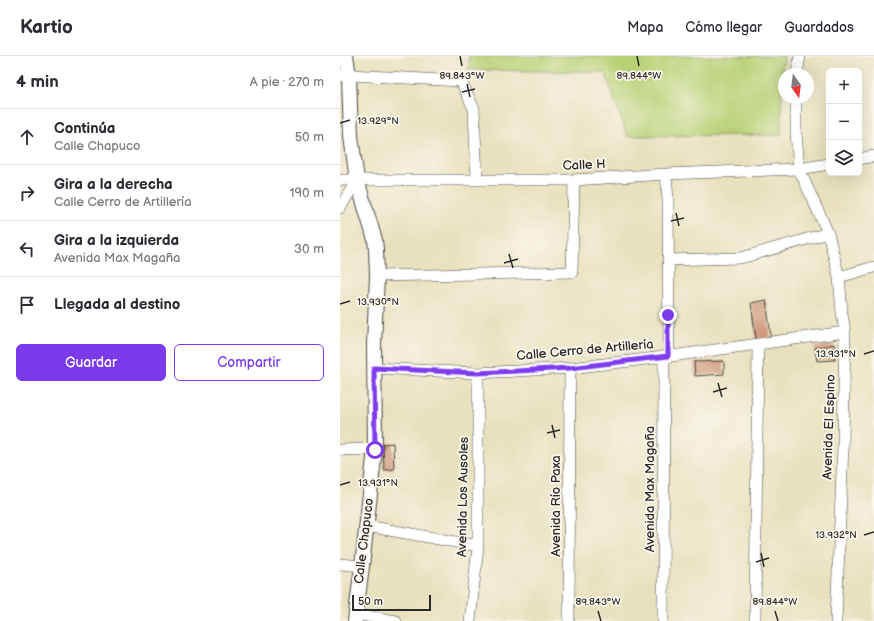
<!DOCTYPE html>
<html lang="es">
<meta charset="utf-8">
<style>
body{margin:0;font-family:"Balsamiq Sans",sans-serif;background:#f7f7f7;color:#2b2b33}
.controls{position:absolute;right:12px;top:12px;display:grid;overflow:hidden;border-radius:6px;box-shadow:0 4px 16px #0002}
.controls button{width:36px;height:36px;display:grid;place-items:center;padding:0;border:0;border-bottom:1px solid #e1e1e2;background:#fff;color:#2b2b33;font:20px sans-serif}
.compass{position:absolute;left:438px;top:12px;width:36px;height:36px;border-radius:50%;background:#fff;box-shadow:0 4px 16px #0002;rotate:166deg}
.scale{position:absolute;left:12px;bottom:10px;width:79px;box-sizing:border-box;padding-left:4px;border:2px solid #2b2b2b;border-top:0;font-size:11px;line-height:14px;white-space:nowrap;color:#2b2b2b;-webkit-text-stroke:3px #fbf7ec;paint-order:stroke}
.stop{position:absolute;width:12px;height:12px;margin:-9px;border:3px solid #7c3aed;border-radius:50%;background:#fff}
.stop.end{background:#7c3aed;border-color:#fff;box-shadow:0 1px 4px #0008}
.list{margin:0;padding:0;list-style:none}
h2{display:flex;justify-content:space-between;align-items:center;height:52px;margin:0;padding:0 16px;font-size:17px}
h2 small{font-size:13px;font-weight:400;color:#7c7c81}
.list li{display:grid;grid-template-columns:26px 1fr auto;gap:12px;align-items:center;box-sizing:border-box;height:56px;padding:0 16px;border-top:1px solid #e1e1e2}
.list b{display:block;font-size:15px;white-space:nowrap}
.list p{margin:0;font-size:13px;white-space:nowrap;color:#7c7c81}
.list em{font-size:13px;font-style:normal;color:#7c7c81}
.actions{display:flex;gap:8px;padding:12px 16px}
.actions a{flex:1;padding:9px 0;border:1px solid #7c3aed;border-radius:6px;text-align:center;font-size:14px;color:#7c3aed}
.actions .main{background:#7c3aed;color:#fff}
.icon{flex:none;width:22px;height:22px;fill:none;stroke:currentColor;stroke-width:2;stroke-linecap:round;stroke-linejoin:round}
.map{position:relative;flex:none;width:534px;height:565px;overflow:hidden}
header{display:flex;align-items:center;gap:24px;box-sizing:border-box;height:56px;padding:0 20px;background:#fff;border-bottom:1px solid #e1e1e2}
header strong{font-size:19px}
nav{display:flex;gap:22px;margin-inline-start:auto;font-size:14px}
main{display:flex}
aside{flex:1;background:#fff}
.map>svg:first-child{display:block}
.green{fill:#b8d075;stroke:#727e50}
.building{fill:#d09a7e}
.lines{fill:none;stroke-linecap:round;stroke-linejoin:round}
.minor-casing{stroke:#474641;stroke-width:12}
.tertiary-casing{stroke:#474641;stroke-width:16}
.minor{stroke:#fff;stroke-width:11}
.tertiary{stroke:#fff;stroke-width:14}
.route{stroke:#7c3aed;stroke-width:5}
.ticks{fill:none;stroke:#2b2b2b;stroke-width:1.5}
.labels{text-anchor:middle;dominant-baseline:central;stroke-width:3.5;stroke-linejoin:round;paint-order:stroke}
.street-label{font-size:13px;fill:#2b2b2b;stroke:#fbf7ec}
.ticks-label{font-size:10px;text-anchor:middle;fill:#2b2b2b;stroke:#fbf7ec;stroke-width:3.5;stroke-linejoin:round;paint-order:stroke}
</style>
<header>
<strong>Kartio</strong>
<nav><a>Mapa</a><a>Cómo llegar</a><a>Guardados</a></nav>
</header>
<main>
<aside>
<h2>4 min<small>A pie · 270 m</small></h2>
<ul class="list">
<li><svg class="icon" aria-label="ahead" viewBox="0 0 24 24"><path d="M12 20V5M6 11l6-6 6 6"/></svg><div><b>Continúa</b><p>Calle Chapuco</p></div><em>50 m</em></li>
<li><svg class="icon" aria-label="right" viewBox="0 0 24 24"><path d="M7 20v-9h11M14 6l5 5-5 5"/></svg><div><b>Gira a la derecha</b><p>Calle Cerro de Artillería</p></div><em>190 m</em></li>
<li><svg class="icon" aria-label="left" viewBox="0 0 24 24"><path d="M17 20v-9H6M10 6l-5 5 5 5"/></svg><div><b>Gira a la izquierda</b><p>Avenida Max Magaña</p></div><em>30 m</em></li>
<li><svg class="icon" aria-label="arrive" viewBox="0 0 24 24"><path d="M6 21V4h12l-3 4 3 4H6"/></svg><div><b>Llegada al destino</b></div></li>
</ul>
<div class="actions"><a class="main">Guardar</a><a>Compartir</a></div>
</aside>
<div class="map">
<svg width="534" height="565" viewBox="0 0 534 565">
<rect width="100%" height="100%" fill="#fbf7ec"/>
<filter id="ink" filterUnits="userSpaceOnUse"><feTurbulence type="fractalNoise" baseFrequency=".025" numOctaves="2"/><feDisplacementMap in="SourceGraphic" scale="8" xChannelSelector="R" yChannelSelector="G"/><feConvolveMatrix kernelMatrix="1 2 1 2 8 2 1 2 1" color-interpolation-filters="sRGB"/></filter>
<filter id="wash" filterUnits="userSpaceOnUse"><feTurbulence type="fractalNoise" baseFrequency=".012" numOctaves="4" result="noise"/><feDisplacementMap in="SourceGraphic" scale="16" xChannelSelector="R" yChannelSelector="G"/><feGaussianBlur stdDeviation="0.9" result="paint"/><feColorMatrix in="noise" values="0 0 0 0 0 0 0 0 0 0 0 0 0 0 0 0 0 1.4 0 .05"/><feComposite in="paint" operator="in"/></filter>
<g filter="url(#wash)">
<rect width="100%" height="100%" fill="#e8e1bf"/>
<path class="green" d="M 129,0 L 444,0 L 442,16 L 441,79 L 287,80 L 265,16 L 129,14 Z"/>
<g id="blocks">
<path class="building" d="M 426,244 L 431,281 L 416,283 L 411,247 Z
M 494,288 L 495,304 L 477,305 L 475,292 Z
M 384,305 L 384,318 L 355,320 L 354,306 Z
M 53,387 L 54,413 L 44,414 L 43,388 Z"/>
</g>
</g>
<g filter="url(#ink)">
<use href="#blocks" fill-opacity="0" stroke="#474641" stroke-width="1"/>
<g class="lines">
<defs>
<path id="minor" d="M 457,18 L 460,0
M 0,20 L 9,19 L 121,25 L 134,53 L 137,124
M 456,42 L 456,77 L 459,113 L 488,177 L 499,221 L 502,257 L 505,276 L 503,390 L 496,565
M 519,103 L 534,100
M 326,118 L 328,144 L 329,301
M 0,124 L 234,124 L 326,118 L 459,113 L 489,108
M 0,152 L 17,124
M 328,204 L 401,202 L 488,177
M 37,220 L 232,216 L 234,124
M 499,221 L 534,211
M 34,312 L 138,317 L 230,312 L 324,301 L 505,276
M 0,394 L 35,393
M 27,470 L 138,490
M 0,508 L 22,510
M 15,558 L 56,565
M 130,565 L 138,490 L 138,317
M 229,565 L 230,312
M 323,565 L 324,301
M 415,565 L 418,289"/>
<path id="tertiary" d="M 6,0 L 9,19 L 11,80 L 17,124 L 35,184 L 36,193 L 37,220 L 34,288 L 35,393 L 22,510 L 15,565"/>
</defs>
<use href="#minor" class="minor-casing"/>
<use href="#tertiary" class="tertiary-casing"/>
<use href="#minor" class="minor"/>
<use href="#tertiary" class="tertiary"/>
</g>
</g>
<g class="lines" filter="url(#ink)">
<path class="route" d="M 35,394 L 34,312 L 138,317 L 230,312 L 328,300 L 328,259"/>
</g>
<path class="ticks" d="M 120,0 L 122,10M 297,0 L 299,10M 127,28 L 130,41M 122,36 L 135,33M 0,67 L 10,64M 336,157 L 339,170M 331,165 L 344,162M 169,198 L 173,212M 164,207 L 178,203M 0,248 L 10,245M 524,298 L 534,295M 378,327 L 382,341M 373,336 L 387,332M 212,369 L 215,382M 207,377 L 220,374M 0,429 L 10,426M 524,479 L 534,476M 421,497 L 424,511M 416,506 L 429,502M 258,555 L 261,565M 435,555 L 438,565"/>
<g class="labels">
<g class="street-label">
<text transform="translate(244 109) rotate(-2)">Calle H</text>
<text transform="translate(245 294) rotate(-5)">Calle Cerro de Artillería</text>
<text transform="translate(489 371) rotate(-88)">Avenida El Espino</text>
<text transform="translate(310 433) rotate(-90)">Avenida Max Magaña</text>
<text transform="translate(123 441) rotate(-89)">Avenida Los Ausoles</text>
<text transform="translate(216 450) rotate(-90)">Avenida Río Paxa</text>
<text transform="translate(24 485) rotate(-83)">Calle Chapuco</text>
</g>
</g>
<g class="ticks-label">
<text x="122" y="23">89.843°W</text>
<text x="299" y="23">89.844°W</text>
<text x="38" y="68">13.929°N</text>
<text x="38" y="249">13.930°N</text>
<text x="496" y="301">13.931°N</text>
<text x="38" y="430">13.931°N</text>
<text x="496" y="482">13.932°N</text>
<text x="258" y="549">89.843°W</text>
<text x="435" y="549">89.844°W</text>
</g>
</svg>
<div class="controls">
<button>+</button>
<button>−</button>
<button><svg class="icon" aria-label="layers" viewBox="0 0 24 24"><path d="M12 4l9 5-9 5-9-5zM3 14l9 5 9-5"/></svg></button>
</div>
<svg class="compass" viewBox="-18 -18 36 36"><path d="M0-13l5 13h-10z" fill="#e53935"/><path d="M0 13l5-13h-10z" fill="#7c7c81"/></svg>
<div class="scale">50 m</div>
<div class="stop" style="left:35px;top:394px"></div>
<div class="stop end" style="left:328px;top:259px"></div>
</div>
</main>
